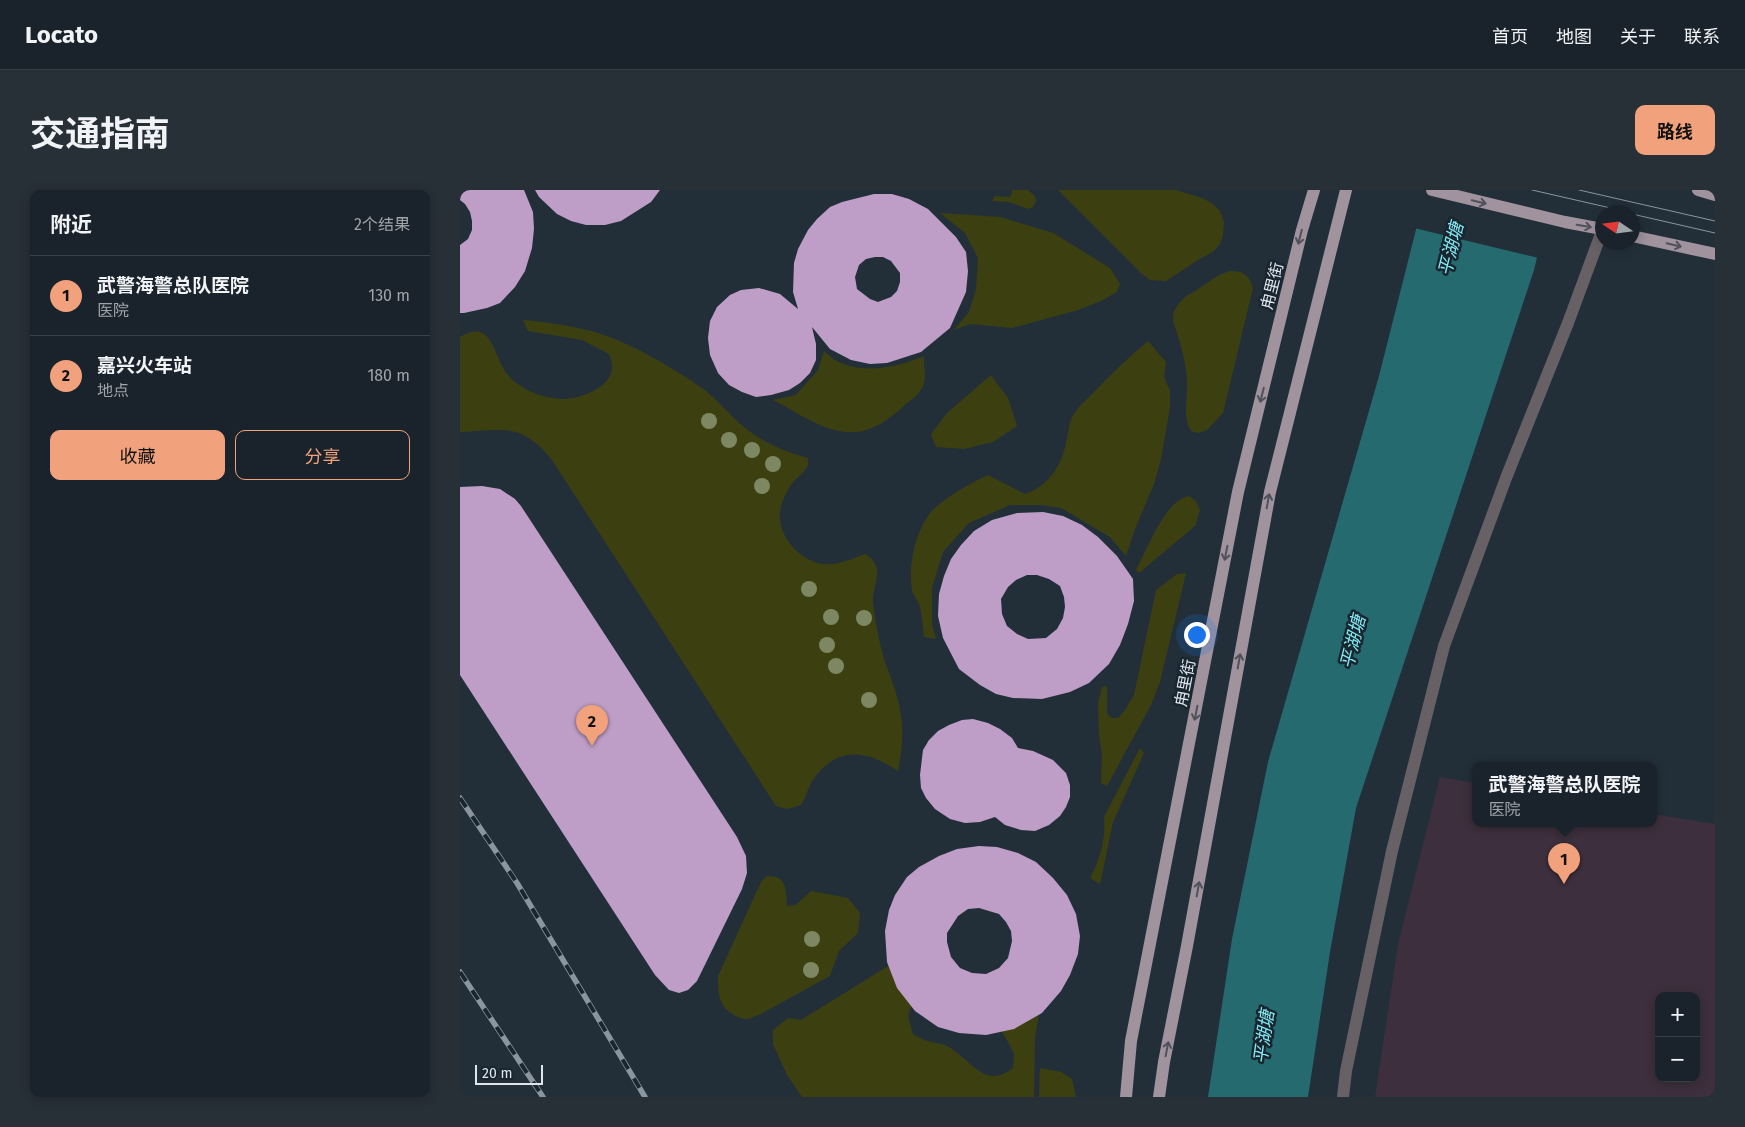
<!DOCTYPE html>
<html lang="zh">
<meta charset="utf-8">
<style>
body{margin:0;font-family:"Fira Sans","Noto Sans SC",sans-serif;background:#272f37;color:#f1f3f6}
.controls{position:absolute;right:15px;bottom:15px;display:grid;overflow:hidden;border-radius:10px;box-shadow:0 2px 12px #0003}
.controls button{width:45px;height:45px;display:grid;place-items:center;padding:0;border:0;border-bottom:1px solid #384047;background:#1a232b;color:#f1f3f6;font:25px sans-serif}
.compass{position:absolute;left:1135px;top:15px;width:45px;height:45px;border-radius:50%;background:#1a232b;box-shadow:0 2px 12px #0003;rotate:283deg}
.scale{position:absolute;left:15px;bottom:12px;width:68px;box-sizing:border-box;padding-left:5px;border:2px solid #dee6ed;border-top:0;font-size:14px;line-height:18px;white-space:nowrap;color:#dee6ed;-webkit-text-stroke:4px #19252f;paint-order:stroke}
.you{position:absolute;left:736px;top:444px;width:18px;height:18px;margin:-12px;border:4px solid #fff;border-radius:50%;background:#1a73e8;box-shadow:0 0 0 8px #1a73e833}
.badge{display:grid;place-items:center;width:32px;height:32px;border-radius:50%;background:#f1a17b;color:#111;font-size:16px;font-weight:700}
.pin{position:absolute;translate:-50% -41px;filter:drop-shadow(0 1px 2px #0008)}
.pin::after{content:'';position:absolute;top:26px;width:18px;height:15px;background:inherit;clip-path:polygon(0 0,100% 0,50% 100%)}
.popup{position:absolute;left:1012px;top:572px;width:185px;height:65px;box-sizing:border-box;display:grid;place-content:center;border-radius:10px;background:#1a232b;filter:drop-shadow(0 1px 4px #0005);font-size:16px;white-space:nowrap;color:#9fa4a9}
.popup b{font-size:19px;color:#f1f3f6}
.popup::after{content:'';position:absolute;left:50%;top:100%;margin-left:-10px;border:10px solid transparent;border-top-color:#1a232b}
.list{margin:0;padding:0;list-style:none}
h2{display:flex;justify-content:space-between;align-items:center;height:65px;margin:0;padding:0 20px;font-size:21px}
h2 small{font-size:16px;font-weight:400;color:#9fa4a9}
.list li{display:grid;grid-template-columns:32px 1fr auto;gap:15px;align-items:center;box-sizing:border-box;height:80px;padding:0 20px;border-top:1px solid #384047}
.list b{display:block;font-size:19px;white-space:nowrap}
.list p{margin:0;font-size:16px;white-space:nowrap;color:#9fa4a9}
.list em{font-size:16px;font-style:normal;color:#9fa4a9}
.actions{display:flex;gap:10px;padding:15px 20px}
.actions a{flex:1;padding:11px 0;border:1px solid #f1a17b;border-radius:10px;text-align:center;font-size:18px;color:#f1a17b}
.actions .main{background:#f1a17b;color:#111}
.map{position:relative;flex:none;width:1255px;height:907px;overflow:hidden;border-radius:10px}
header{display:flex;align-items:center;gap:30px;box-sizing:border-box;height:70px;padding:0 25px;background:#1a232b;border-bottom:1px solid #384047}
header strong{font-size:24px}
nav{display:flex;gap:28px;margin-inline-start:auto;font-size:18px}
.intro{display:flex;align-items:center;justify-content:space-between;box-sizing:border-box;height:120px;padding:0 30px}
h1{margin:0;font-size:35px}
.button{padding:12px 22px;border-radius:10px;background:#f1a17b;color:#111;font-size:18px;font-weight:700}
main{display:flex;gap:30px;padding:0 30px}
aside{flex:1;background:#1a232b;border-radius:10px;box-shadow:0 2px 12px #0003}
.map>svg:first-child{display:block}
.medical{fill:#3d2f3d;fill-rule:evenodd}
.green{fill:#3c4011}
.water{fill:#256a6f}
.pier{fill:#222f39}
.building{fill:#be9ec7;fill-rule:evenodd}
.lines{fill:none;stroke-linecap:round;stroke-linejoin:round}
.street{stroke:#676166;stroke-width:12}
.primary{stroke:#a0939e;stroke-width:12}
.tram{stroke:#8b959d;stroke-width:1}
.rail-casing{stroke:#8b959d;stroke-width:5.5}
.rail{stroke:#19252f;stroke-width:4;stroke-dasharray:11;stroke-linecap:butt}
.tree{fill:#7d8762}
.oneway{stroke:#4f515b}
.labels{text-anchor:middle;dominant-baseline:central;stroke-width:5;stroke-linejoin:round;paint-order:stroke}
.street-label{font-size:16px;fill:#dee6ed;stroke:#19252f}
.water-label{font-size:18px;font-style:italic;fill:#83ebf3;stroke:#19252f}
</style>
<header>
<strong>Locato</strong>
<nav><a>首页</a><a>地图</a><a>关于</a><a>联系</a></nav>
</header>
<div class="intro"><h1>交通指南</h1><a class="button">路线</a></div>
<main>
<aside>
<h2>附近<small>2个结果</small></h2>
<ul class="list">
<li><span class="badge">1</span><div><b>武警海警总队医院</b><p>医院</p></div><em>130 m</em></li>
<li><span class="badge">2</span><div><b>嘉兴火车站</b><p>地点</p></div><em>180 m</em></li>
</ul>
<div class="actions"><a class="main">收藏</a><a>分享</a></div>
</aside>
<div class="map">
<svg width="1255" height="907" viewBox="0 0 1255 907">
<rect width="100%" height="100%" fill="#222f39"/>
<path class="medical" d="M 980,587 L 1015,593 L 1015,633 L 1193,633 L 1193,624 L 1255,634 L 1255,907 L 915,907 L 938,754 ZM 1199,806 L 1236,806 L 1236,888 L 1199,888 Z"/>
<path class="green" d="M 552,0 L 568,0 L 575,6 L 576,11 L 573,17 L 568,19 L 549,12 L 532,11 L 535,6 L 550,7 L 552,3 Z
M 598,0 L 716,0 L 742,8 L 752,13 L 760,21 L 764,32 L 763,45 L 760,54 L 754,61 L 738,70 L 706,91 L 690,90 L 681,83 Z
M 480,23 L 540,27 L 593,43 L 650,78 L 660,94 L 657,102 L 641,111 L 618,120 L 552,138 L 510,134 L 494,140 L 509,122 L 516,99 L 518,68 L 505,43 Z
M 770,81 C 784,81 789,85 793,98 L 763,223 L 747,240 L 738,243 L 731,241 C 722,226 728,209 727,192 C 727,179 722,158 718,146 C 712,128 709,123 724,108 C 728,104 733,103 737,100 C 748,93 757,84 770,81 Z
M 63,130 C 88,132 113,136 138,143 C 171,153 213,178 242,198 C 257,209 269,225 284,237 C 302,252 325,262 348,268 C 348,270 348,273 348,275 C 346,281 339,286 335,290 C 329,297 325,304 322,313 C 311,342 342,378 372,374 C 383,373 395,368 405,364 C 427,377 412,394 413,413 C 415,431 419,451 424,469 C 430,486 437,502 440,520 C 444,540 442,561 438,581 C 409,561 379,555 355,587 C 348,595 347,606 341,615 L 327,619 L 316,616 L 92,270 C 61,232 44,240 0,242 L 0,147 C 33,127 33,166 47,184 C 53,192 61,196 69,201 C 78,205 92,209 102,209 C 120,209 149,199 152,179 C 153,175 150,169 149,164 L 122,150 L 68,141 Z
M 688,151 L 706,172 L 704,187 L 710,201 L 710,217 L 701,269 L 694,294 L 675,339 L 666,366 L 650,347 L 601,318 L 581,315 L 550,315 L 509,333 L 483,362 L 472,398 L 472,434 L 476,449 L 464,447 C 463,437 462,427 460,417 C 459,411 453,406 452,400 C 448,375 455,343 470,323 C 482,309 511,293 528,285 L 565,304 C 588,296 601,277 606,253 C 608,245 609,234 612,227 C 617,218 625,211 632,204 C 650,185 668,168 688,151 Z
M 364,161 C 390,188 433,179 464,166 C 463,175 467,187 463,196 C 460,203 453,209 447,213 C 428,231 407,247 379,241 C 357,237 333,220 313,210 L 336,205 L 358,180 Z
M 531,185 L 548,208 L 557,236 L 533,252 L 504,259 L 476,257 L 471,244 L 488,222 Z
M 729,306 L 736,311 L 740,320 L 735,336 L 679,383 L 676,380 C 687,360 705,310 729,306 Z
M 726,383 L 700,492 L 691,515 L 647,596 L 641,593 L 642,564 L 639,546 L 638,513 L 642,497 L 647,496 L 647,524 L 652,528 L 658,528 L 665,520 L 674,505 L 696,400 L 717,384 Z
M 680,558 L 684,563 L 653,632 L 640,694 L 630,688 C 640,670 646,648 644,627 Z
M 307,686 C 327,685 326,700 327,716 L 336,715 L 351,701 L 388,708 L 400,723 L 398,743 L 379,761 L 370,786 L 299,825 C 295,826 290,829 287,829 C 282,829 275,826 271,823 C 258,814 258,801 258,786 L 301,692 Z
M 433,773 L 456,802 L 448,826 L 453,844 C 458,847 463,850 468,851 C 474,853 481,853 487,856 C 510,868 524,901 553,878 L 554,864 L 548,852 L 530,821 L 584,796 L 575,847 L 574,907 L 342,907 L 327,885 L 313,854 L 313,840 L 328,828 L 341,830 Z
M 580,878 L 601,882 L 612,889 L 616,907 L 579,907 Z"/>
<path class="water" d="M 966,0 L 1093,0 L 1074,80 L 896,618 L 870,762 L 848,907 L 748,907 L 772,749 L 808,572 L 919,186 Z"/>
<path class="pier" d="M 964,0 L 1096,0 L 1079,68 L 954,38 Z"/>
<path class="building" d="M 0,0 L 64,0 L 73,22 L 74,39 L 72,58 L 65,81 L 55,97 L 40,113 L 27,118 L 4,123 L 0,123 L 0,55 L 8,49 L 12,40 L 12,31 L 10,22 L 5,14 L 0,10 Z
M 75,0 L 200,0 L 191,12 L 161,31 L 145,35 L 126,35 L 111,31 L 97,24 L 79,7 Z
M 414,4 L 432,4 L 449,9 L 468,19 L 496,47 L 506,62 L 508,81 L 506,102 L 490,138 L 461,162 L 427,173 L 410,174 L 391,170 L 370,159 L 352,137 L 356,154 L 356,170 L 350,183 L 340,193 L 329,200 L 311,205 L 296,207 L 282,202 L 269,195 L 258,183 L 250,165 L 248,148 L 250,131 L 257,117 L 270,105 L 281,100 L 299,98 L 320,104 L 338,119 L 333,102 L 334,73 L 338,59 L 348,40 L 357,29 L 370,17 L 382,12 ZM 415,67 L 423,67 L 431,71 L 440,83 L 440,92 L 437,101 L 431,107 L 418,112 L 410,109 L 397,99 L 395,87 L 399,75 L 406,69 Z
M 22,296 L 40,299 L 55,309 L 61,316 L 277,647 L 286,666 L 287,683 L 282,699 L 237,791 L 228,800 L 219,803 L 209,800 L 195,785 L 0,485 L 0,297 Z
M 583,322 L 603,326 L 622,335 L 638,347 L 657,366 L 673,389 L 674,411 L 668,434 L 660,455 L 649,474 L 629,493 L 610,502 L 582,509 L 553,508 L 536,504 L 520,495 L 499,479 L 483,448 L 478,426 L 479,404 L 484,386 L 491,369 L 501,355 L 514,341 L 532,330 L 557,323 ZM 567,385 L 577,385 L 589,389 L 600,396 L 604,407 L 605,417 L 603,428 L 597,439 L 586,448 L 568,449 L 557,444 L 547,436 L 542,424 L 541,409 L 548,397 L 556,390 Z
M 513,529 L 528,533 L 540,539 L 552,548 L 558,558 L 573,561 L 593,570 L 606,583 L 610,595 L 610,607 L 606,617 L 600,626 L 589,635 L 575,641 L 561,640 L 545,635 L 535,627 L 520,632 L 505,633 L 490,629 L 475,619 L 466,608 L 461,598 L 460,585 L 463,560 L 469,550 L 478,541 L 489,535 L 502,530 Z
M 519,656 L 537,657 L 558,663 L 576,672 L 593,688 L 607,705 L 616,724 L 620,746 L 618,764 L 610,785 L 601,801 L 582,823 L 554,839 L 526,845 L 499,843 L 478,837 L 455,821 L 437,798 L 427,772 L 425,741 L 429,720 L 435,705 L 447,687 L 459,677 L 479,666 L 497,659 ZM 519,718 L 539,724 L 546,732 L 551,741 L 552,751 L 548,768 L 539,778 L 526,784 L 512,783 L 500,778 L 491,767 L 487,752 L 487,743 L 498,726 L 508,719 Z"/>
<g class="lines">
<path class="street" d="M 883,907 L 886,881 L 932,661 L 984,456 L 1046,288 L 1108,133 L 1142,41"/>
<path class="primary" d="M 972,0 L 1105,32 L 1142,39
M 1238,0 L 1255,5
M 1172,46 L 1255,64
M 666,907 L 671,851 L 778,302 L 842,40 L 854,0
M 699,907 L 704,872 L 727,756 L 810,302 L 886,0"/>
<path class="tram" d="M 1072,0 L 1168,22
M 1119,0 L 1255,31
M 1172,24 L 1255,43"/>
<defs>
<path id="rail" d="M 0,608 L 57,693 L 185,907
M 0,782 L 83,907"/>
</defs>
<use href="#rail" class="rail-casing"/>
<use href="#rail" class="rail"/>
</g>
<g class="tree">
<circle cx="249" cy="231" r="8"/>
<circle cx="269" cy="250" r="8"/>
<circle cx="292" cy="260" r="8"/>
<circle cx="313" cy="274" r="8"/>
<circle cx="302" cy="296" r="8"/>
<circle cx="349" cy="399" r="8"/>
<circle cx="371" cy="427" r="8"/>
<circle cx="404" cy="428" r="8"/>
<circle cx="367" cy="455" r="8"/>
<circle cx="376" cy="476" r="8"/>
<circle cx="409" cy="510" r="8"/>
<circle cx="352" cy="749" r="8"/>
<circle cx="351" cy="780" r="8"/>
</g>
<defs><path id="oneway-shaft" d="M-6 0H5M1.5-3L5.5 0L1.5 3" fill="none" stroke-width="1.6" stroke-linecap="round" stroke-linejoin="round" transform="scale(1.25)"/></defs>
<g class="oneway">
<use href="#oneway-shaft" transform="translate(1019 12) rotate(14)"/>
<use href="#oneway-shaft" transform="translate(1124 36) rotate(10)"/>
<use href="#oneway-shaft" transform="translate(840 47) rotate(104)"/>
<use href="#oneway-shaft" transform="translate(1214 55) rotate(13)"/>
<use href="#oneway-shaft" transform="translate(802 205) rotate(104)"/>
<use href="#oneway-shaft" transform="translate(808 311) rotate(-80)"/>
<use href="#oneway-shaft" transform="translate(766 363) rotate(101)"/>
<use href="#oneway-shaft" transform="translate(779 471) rotate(-80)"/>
<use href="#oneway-shaft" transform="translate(736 523) rotate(101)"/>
<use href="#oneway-shaft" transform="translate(738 699) rotate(-80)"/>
<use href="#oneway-shaft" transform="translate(707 859) rotate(-79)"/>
</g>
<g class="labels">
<g class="street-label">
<text transform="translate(812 96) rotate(-76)">甪里街</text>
<text transform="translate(725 493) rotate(-79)">甪里街</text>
</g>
<g class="water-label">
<text transform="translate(991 59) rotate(-76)">平湖塘</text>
<text transform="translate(893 452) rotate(-76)">平湖塘</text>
<text transform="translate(804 847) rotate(-82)">平湖塘</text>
</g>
</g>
</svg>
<div class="controls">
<button>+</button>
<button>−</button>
</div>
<svg class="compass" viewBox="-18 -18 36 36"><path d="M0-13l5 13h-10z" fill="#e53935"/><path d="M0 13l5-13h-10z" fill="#9fa4a9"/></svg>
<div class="scale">20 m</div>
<div class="you"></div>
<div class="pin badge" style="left:1104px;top:694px">1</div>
<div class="popup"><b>武警海警总队医院</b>医院</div>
<div class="pin badge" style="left:132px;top:556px">2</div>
</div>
</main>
